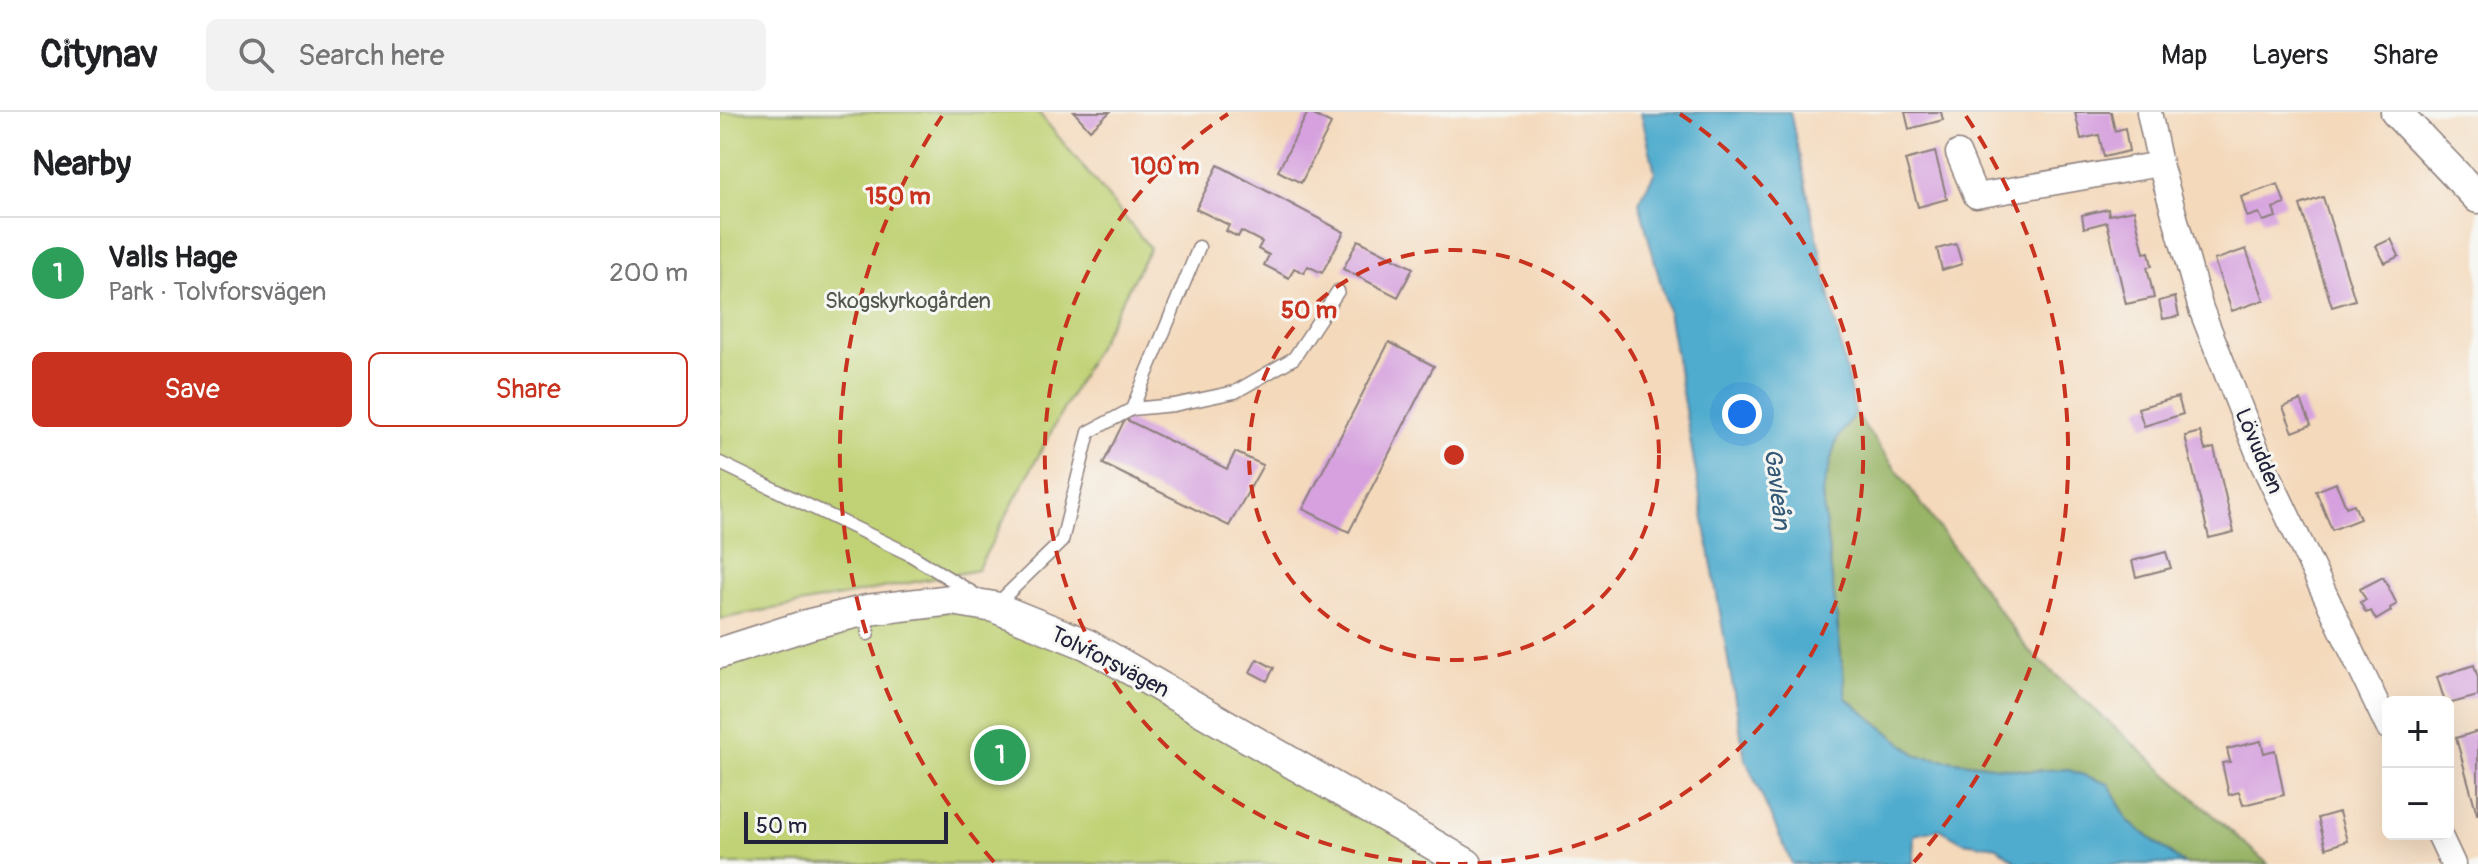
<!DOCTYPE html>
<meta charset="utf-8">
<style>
body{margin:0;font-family:Pangolin,sans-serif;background:#f2f2f2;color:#202124}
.controls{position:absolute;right:24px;bottom:24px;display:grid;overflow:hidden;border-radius:12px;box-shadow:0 8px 32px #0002}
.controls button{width:72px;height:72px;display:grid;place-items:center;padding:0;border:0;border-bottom:2px solid #e0e0e0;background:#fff;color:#202124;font:40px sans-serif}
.scale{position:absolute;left:24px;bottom:20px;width:204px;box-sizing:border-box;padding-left:8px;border:4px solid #22223b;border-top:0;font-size:22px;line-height:28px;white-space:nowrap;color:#22223b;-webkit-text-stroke:6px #f6f6f2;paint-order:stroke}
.you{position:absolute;left:1022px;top:302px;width:28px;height:28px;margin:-20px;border:6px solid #fff;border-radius:50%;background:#1a73e8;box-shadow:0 0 0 12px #1a73e833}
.badge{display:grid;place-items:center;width:52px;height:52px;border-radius:50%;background:#c8321e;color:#fff;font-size:26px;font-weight:700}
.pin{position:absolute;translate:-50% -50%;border:4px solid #fff;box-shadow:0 2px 8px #0006}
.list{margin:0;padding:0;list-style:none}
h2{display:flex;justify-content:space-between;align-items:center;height:104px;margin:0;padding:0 32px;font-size:34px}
h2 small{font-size:26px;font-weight:400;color:#757577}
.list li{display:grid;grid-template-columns:52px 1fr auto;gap:24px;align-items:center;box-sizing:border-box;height:112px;padding:0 32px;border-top:2px solid #e0e0e0}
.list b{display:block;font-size:30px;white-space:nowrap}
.list p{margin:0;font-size:26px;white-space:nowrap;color:#757577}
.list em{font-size:26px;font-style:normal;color:#757577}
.actions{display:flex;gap:16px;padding:24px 32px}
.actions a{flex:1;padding:18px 0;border:2px solid #c8321e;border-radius:12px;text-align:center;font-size:28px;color:#c8321e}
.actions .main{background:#c8321e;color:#fff}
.icon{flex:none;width:44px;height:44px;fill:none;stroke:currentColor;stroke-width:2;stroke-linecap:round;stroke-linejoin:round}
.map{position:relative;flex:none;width:1758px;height:752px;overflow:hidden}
header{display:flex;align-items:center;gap:48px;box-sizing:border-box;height:112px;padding:0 40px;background:#fff;border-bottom:2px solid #e0e0e0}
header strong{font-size:38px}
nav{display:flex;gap:44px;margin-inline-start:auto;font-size:28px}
.search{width:560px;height:72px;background:#f2f2f2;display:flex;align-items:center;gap:20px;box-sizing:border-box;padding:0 28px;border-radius:12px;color:#757577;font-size:30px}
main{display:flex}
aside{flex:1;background:#fff}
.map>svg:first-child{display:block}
.green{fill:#c0d275;stroke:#717a58;stroke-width:2}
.forest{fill:#98b466;stroke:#5d6b50;stroke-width:2}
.water{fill:#50acce;stroke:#396784;stroke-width:2}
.building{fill:#d6a1de}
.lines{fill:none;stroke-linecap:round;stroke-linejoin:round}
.service-casing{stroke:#8b7e7b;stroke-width:15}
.minor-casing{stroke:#8b7e7b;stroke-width:27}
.tertiary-casing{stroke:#8b7e7b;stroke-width:33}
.service{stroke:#fff;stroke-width:12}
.minor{stroke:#fff;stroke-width:24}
.tertiary{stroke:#fff;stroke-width:30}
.ring{fill:none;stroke:#c8321e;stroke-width:4;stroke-dasharray:14 10}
.labels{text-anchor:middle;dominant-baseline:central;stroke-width:6;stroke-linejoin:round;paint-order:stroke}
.park-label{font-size:22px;fill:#51574c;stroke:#f6f6f2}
.street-label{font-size:22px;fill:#22223b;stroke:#f6f6f2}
.water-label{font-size:24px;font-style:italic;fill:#345976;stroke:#f6f6f2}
.centre{fill:#c8321e;stroke:#f6f6f2;stroke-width:4}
.ring-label{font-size:24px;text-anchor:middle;font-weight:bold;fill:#c8321e;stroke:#f6f6f2;stroke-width:6;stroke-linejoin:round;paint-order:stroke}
</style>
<header>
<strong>Citynav</strong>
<div class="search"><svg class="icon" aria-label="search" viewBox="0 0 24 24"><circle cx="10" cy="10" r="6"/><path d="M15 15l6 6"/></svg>Search here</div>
<nav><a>Map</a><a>Layers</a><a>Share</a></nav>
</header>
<main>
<aside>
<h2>Nearby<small></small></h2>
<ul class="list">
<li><span class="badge" style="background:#2e9e5b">1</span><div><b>Valls Hage</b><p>Park · Tolvforsvägen</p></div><em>200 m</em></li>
</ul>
<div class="actions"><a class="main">Save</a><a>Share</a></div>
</aside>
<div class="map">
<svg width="1758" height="752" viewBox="0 0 1758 752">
<rect width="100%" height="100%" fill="#f6f6f2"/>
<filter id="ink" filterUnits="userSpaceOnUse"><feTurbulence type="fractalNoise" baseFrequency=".0125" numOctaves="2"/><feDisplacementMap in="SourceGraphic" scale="16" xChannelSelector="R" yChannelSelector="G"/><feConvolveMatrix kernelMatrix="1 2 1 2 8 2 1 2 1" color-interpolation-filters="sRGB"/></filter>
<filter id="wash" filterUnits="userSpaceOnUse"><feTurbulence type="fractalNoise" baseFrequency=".006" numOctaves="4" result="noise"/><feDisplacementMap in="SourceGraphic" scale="32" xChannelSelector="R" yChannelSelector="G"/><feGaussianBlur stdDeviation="1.8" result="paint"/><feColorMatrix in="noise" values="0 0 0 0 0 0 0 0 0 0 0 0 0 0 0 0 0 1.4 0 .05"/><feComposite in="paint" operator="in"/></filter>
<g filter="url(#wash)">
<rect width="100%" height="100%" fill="#f4d9bb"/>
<path class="green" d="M 0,0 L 318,0 L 430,136 L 257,458 L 0,507 Z
M 274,495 L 747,752 L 0,752 L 0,541 L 90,512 Z"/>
<path class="forest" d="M 1135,301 L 1309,539 L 1548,752 L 1464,752 L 1408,709 L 1389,672 L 1346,657 L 1309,659 L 1198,644 L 1126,586 L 1102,382 L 1116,329 Z"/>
<path class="water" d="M 921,0 L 1070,0 L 1135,301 L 1116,329 L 1102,382 L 1126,586 L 1198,644 L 1309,659 L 1346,657 L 1389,672 L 1408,709 L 1464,752 L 1299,752 L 1277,735 L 1243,730 L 1220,717 L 1194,723 L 1193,752 L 1072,752 L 1025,646 L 948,199 L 919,90 L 935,60 Z"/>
<g id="blocks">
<path class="building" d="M 354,0 L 390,0 L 370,18 Z
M 588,0 L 611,12 L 581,71 L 558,59 Z
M 1185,0 L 1221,0 L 1223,8 L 1189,17 Z
M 1355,0 L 1391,0 L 1395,19 L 1405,16 L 1409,39 L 1384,45 L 1379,23 L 1361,27 Z
M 1215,40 L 1227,87 L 1198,95 L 1185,48 Z
M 498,53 L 624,120 L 602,161 L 588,154 L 584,161 L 574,156 L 569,166 L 544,153 L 549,143 L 538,137 L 542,130 L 521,119 L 518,125 L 506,119 L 509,113 L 476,97 Z
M 1558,72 L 1565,92 L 1553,96 L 1556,105 L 1543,109 L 1539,101 L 1527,105 L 1521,85 Z
M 1603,85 L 1635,188 L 1612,195 L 1580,93 Z
M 1388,97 L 1389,103 L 1414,98 L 1424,141 L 1429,140 L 1432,154 L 1427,155 L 1434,186 L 1406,192 L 1387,110 L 1364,116 L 1362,103 Z
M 1671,127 L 1679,144 L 1665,151 L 1656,134 Z
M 638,128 L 693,156 L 678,185 L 623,157 Z
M 1236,132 L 1242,152 L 1222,158 L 1217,137 Z
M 1526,137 L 1544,188 L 1512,199 L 1494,148 Z
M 1455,185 L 1459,204 L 1443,207 L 1439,189 Z
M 669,230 L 714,254 L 629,420 L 583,397 Z
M 1458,285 L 1463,302 L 1424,314 L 1418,296 Z
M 1581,288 L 1591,313 L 1573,320 L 1563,295 Z
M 405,307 L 507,357 L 515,340 L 543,353 L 509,414 L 383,352 Z
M 1480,320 L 1485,338 L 1494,336 L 1514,420 L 1489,426 L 1465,324 Z
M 1616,371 L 1626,395 L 1634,392 L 1640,407 L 1612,418 L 1596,379 Z
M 1446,440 L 1451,456 L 1416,465 L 1412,449 Z
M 1663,465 L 1677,492 L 1670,496 L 1671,499 L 1656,508 L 1651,499 L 1646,501 L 1640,490 L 1646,488 L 1640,477 Z
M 537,547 L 554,556 L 547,569 L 530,560 Z
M 1754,553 L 1758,566 L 1758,584 L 1728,592 L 1725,590 L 1717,565 Z
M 1758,619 L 1758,702 L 1757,702 L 1736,626 Z
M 1541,629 L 1544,641 L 1555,638 L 1564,683 L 1523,693 L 1519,680 L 1509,683 L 1502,651 L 1510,650 L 1507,637 Z
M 1619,700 L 1627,729 L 1606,736 L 1598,706 Z"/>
</g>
</g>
<g filter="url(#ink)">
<use href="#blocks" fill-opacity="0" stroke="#8b7e7b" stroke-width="2"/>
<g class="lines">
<defs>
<path id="service" d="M 412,297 L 454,293 L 515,280 L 574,246 L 618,179
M 0,351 L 189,442 L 253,481
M 275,494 L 342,429 L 369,320 L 412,297 L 479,135
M 147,498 L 148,522"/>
<path id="minor" d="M 1429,0 L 1440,52 L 1481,197 L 1540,346 L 1668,615
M 1238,41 L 1256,84 L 1440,52
M 1719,722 L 1733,752"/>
<path id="tertiary" d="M 1676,0 L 1758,86
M 0,541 L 90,512 L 147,498 L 232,488 L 274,495 L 368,533 L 747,752"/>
</defs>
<use href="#service" class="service-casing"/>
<use href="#minor" class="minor-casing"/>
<use href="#tertiary" class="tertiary-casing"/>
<use href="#service" class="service"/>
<use href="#minor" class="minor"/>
<use href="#tertiary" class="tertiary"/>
</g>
</g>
<g class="ring">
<circle cx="734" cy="343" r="205"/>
<path d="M730 752A409 409 0 0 1 508 2M960 2A409 409 0 0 1 738 752"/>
<path d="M274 750A614 614 0 0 1 222 4M1246 4A614 614 0 0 1 1194 750"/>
</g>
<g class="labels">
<g class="park-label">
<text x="188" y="189">Skogskyrkogården</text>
</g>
<g class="street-label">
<text transform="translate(1539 339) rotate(67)">Lövudden</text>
<text transform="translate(390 550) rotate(27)">Tolvforsvägen</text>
</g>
<g class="water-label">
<text transform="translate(1057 377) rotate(83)">Gavleån</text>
</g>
</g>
<circle cx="734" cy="343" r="12" class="centre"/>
<g class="ring-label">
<text x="445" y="62">100 m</text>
<text x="178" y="92">150 m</text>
<text x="589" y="206">50 m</text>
</g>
</svg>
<div class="controls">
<button>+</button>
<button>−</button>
</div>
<div class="scale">50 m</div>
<div class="you"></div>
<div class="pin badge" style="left:280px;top:643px;background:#2e9e5b">1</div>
</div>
</main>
